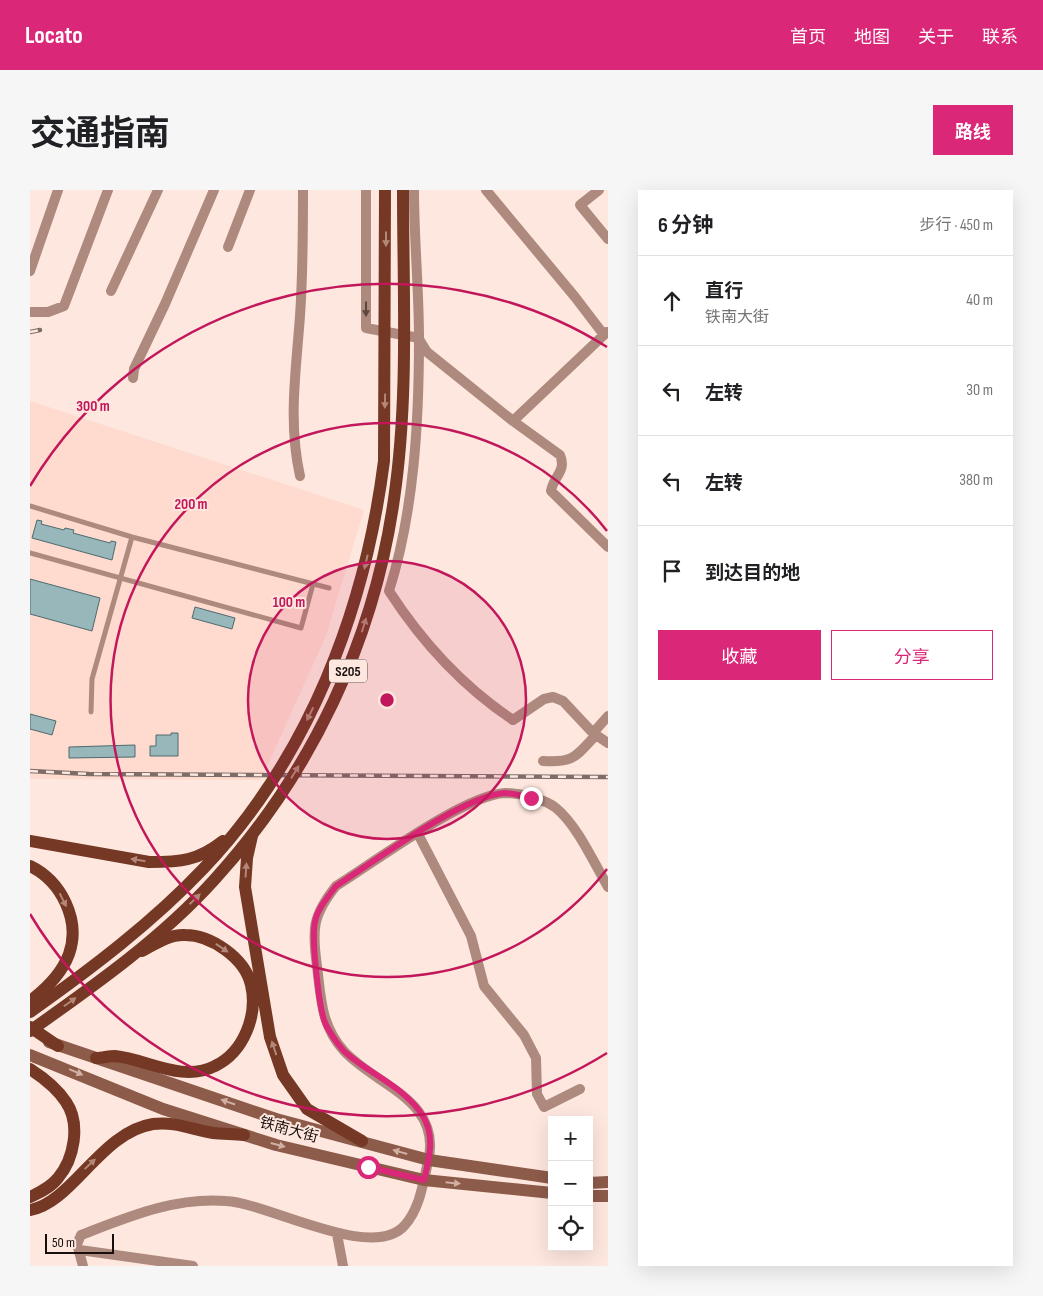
<!DOCTYPE html>
<html lang="zh">
<meta charset="utf-8">
<style>
body{margin:0;font-family:"Sofia Sans Condensed","Noto Sans SC",sans-serif;background:#f6f6f6;color:#202124}
.controls{position:absolute;right:15px;bottom:15px;display:grid;overflow:hidden;border-radius:0px;box-shadow:0 5px 20px #0002}
.controls button{width:45px;height:45px;display:grid;place-items:center;padding:0;border:0;border-bottom:1px solid #e0e0e0;background:#fff;color:#202124;font:25px sans-serif}
.scale{position:absolute;left:15px;bottom:12px;width:69px;box-sizing:border-box;padding-left:5px;border:2px solid #180f0c;border-top:0;font-size:14px;line-height:18px;white-space:nowrap;color:#180f0c;-webkit-text-stroke:4px #fee7df;paint-order:stroke}
.stop{position:absolute;width:15px;height:15px;margin:-11px;border:4px solid #db2777;border-radius:50%;background:#fff}
.stop.end{background:#db2777;border-color:#fff;box-shadow:0 1px 5px #0008}
.list{margin:0;padding:0;list-style:none}
h2{display:flex;justify-content:space-between;align-items:center;height:65px;margin:0;padding:0 20px;font-size:21px}
h2 small{font-size:16px;font-weight:400;color:#757577}
.list li{display:grid;grid-template-columns:32px 1fr auto;gap:15px;align-items:center;box-sizing:border-box;height:90px;padding:0 20px;border-top:1px solid #e0e0e0}
.list b{display:block;font-size:19px;white-space:nowrap}
.list p{margin:0;font-size:16px;white-space:nowrap;color:#757577}
.list em{font-size:16px;font-style:normal;color:#757577}
.actions{display:flex;gap:10px;padding:15px 20px}
.actions a{flex:1;padding:11px 0;border:1px solid #db2777;border-radius:0px;text-align:center;font-size:18px;color:#db2777}
.actions .main{background:#db2777;color:#fff}
.icon{flex:none;width:28px;height:28px;fill:none;stroke:currentColor;stroke-width:2;stroke-linecap:round;stroke-linejoin:round}
.map{position:relative;flex:none;width:578px;height:1076px;overflow:hidden;border-radius:0px}
header{display:flex;align-items:center;gap:30px;box-sizing:border-box;height:70px;padding:0 25px;background:#db2777;color:#fff}
header strong{font-size:24px}
nav{display:flex;gap:28px;margin-inline-start:auto;font-size:18px}
.intro{display:flex;align-items:center;justify-content:space-between;box-sizing:border-box;height:120px;padding:0 30px}
h1{margin:0;font-size:35px}
.button{padding:12px 22px;border-radius:0px;background:#db2777;color:#fff;font-size:18px;font-weight:700}
main{display:flex;gap:30px;padding:0 30px}
aside{flex:1;background:#fff;border-radius:0px;box-shadow:0 5px 20px #0002}
.map>svg:first-child{display:block}
.built{fill:#ffdace}
.building{fill:#97b7ba;stroke:#4e6b6e}
.lines{fill:none;stroke-linecap:round;stroke-linejoin:round}
.service{stroke:#ae8a7e;stroke-width:5}
.minor{stroke:#ae8a7e;stroke-width:10}
.secondary{stroke:#8d5b4a;stroke-width:12}
.primary{stroke:#743824;stroke-width:12}
.rail-casing{stroke:#7c6d68;stroke-width:4.5}
.rail{stroke:#fee7df;stroke-width:2.5;stroke-dasharray:8;stroke-linecap:butt}
.primary-bridge{stroke:#743824;stroke-width:12}
.oneway{fill:#b28778}
.oneway2{fill:#5c463f}
.oneway3{fill:#d1afa3}
.route{stroke:#db2777;stroke-width:6}
.ring{fill:none;stroke:#c2185b;stroke-width:2.5}
.labels{text-anchor:middle;dominant-baseline:central;stroke-width:4;stroke-linejoin:round;paint-order:stroke}
.shield{fill:#fee7df;stroke:#5d504b;stroke-width:1}
.shield-label{font-size:14px;font-weight:bold;fill:#180f0c}
.street-label{font-size:15px;fill:#180f0c;stroke:#fee7df}
.centre{fill:#c2185b;stroke:#fee7df;stroke-width:2.5}
.ring-label{font-size:15px;text-anchor:middle;font-weight:bold;fill:#c2185b;stroke:#fee7df;stroke-width:4;stroke-linejoin:round;paint-order:stroke}
</style>
<header>
<strong>Locato</strong>
<nav><a>首页</a><a>地图</a><a>关于</a><a>联系</a></nav>
</header>
<div class="intro"><h1>交通指南</h1><a class="button">路线</a></div>
<main>
<div class="map">
<svg width="578" height="1076" viewBox="0 0 578 1076">
<rect width="100%" height="100%" fill="#fee7df"/>
<path class="built" d="M 0,211 L 334,320 L 296,446 L 231,590 L 0,589 Z"/>
<path class="building" d="M 7,330 L 12,331 L 11,334 L 34,340 L 35,338 L 44,340 L 43,343 L 80,353 L 81,351 L 86,352 L 82,370 L 2,348 Z
M 0,389 L 70,408 L 62,441 L 0,424 Z
M 165,417 L 205,428 L 202,439 L 162,428 Z
M 0,524 L 26,531 L 22,545 L 0,539 Z
M 141,543 L 148,543 L 148,566 L 120,566 L 120,556 L 126,556 L 126,545 L 141,545 Z
M 105,555 L 105,567 L 39,568 L 39,557 Z"/>
<g class="lines">
<path class="service" d="M 0,316 L 102,347 L 299,398
M 0,363 L 271,438 L 283,394
M 61,522 L 62,489 L 102,347"/>
<path class="minor" d="M 336,0 L 336,138 L 389,148
M 384,0 C 384,50 389,99 389,149 C 389,232 384,322 359,401 C 392,452 432,496 483,530 L 514,509 L 523,507 L 533,511 L 563,543 L 578,553
M 456,0 L 545,107 L 574,145
M 569,0 L 550,15 L 578,49
M 198,57 L 220,0
M 0,81 L 28,0
M 81,101 L 128,0
M 0,122 L 18,122 L 34,116 L 78,0
M 389,149 L 397,162 L 483,231 L 530,265 C 537,281 523,287 521,301 L 578,357
M 103,188 L 104,179 L 135,114 L 184,0
M 483,231 L 577,142
M 270,286 C 258,232 266,181 270,126 C 273,84 273,42 273,0
M 563,543 L 578,526
M 513,571 C 544,573 545,567 566,545
M 388,644 L 441,746 L 454,796 L 494,845 L 506,868 L 507,904 L 514,917 L 550,899
M 307,1044 L 313,1076
M 50,1060 L 163,1076
M 53,1076 L 47,1054 L 51,1045 C 98,1027 144,1007 196,1011 C 239,1013 343,1073 375,1035 C 390,1018 393,993 398,972 C 413,910 346,896 314,861 C 291,836 291,808 287,776 C 282,740 282,726 306,696 C 343,673 434,605 475,603 C 489,603 515,609 526,618 C 547,635 564,673 578,697"/>
<path class="secondary" d="M 19,852 L 246,929 L 399,970 L 522,988
M 0,865 L 133,919 L 246,955 L 394,990 L 522,1003
M 559,993 L 578,992
M 559,1006 L 578,1006"/>
<path class="primary" d="M 222,646 L 217,668 L 215,697 L 240,847 L 253,885 L 277,919 L 332,951
M 0,651 L 119,672 C 150,672 168,671 193,651
M 0,676 C 31,691 51,730 39,764 C 32,783 16,799 0,811
M 0,837 L 28,856
M 66,868 C 72,868 79,866 85,866 C 117,869 152,893 185,876 C 214,862 228,825 221,795 C 215,768 181,745 155,745 C 140,744 125,754 112,761
M 0,879 C 14,888 27,898 36,912 C 51,934 44,969 28,988 C 21,997 11,1002 0,1007
M 0,1020 C 42,1013 71,942 123,934 C 145,931 163,940 183,943 C 193,944 203,944 214,945"/>
<defs>
<path id="rail" d="M 0,142 L 10,140
M 0,581 L 59,584 L 578,587"/>
</defs>
<use href="#rail" class="rail-casing"/>
<use href="#rail" class="rail"/>
<path class="primary-bridge" d="M 0,822 C 61,779 123,732 174,678 C 279,567 335,420 354,271 L 355,0
M 0,841 C 65,795 132,748 185,689 C 282,582 344,450 364,309 C 379,207 373,102 373,0"/>
</g>
<defs><path id="oneway-solid" d="M-6-.8H1V-3.2L6.5 0L1 3.2V.8H-6Z" transform="scale(1.25)"/></defs>
<g class="oneway">
<use href="#oneway-solid" transform="translate(356 49) rotate(90)"/>
<use href="#oneway-solid" transform="translate(355 211) rotate(91)"/>
<use href="#oneway-solid" transform="translate(336 372) rotate(103)"/>
<use href="#oneway-solid" transform="translate(334 435) rotate(-73)"/>
<use href="#oneway-solid" transform="translate(280 524) rotate(116)"/>
<use href="#oneway-solid" transform="translate(265 582) rotate(-58)"/>
<use href="#oneway-solid" transform="translate(108 670) rotate(-171)"/>
<use href="#oneway-solid" transform="translate(216 680) rotate(-86)"/>
<use href="#oneway-solid" transform="translate(165 709) rotate(-44)"/>
<use href="#oneway-solid" transform="translate(33 710) rotate(63)"/>
<use href="#oneway-solid" transform="translate(192 758) rotate(34)"/>
<use href="#oneway-solid" transform="translate(40 812) rotate(-35)"/>
<use href="#oneway-solid" transform="translate(244 858) rotate(-108)"/>
<use href="#oneway-solid" transform="translate(60 974) rotate(-43)"/>
</g>
<use class="oneway2" href="#oneway-solid" transform="translate(336 119) rotate(90)"/>
<g class="oneway3">
<use href="#oneway-solid" transform="translate(46 882) rotate(23)"/>
<use href="#oneway-solid" transform="translate(198 912) rotate(-161)"/>
<use href="#oneway-solid" transform="translate(248 955) rotate(15)"/>
<use href="#oneway-solid" transform="translate(370 962) rotate(-164)"/>
<use href="#oneway-solid" transform="translate(423 993) rotate(6)"/>
</g>
<g class="lines">
<path class="route" d="M 338,977 L 394,990 C 399,969 405,948 394,928 C 377,898 339,884 315,862 C 308,855 297,839 294,830 C 289,814 281,748 285,732 C 287,719 298,707 306,696 C 345,671 431,607 474,603 C 483,603 493,606 501,608"/>
</g>
<circle cx="357" cy="510" r="139" fill="#c2185b" fill-opacity=".12"/>
<g class="ring">
<circle cx="357" cy="510" r="139"/>
<path d="M577 679A277 277 0 1 1 577 341"/>
<path d="M577 863A416 416 0 0 1 0 724M0 296A416 416 0 0 1 577 157"/>
</g>
<g class="labels">
<rect class="shield" x="299" y="469.5" width="38" height="23" rx="4"/>
<g class="shield-label">
<text x="318" y="481">S205</text>
</g>
<g class="street-label">
<text transform="translate(259 940) rotate(15)">铁南大街</text>
</g>
</g>
<circle cx="357" cy="510" r="8" class="centre"/>
<g class="ring-label">
<text x="63" y="221">300 m</text>
<text x="161" y="319">200 m</text>
<text x="259" y="417">100 m</text>
</g>
</svg>
<div class="controls">
<button>+</button>
<button>−</button>
<button><svg class="icon" aria-label="locate" viewBox="0 0 24 24"><circle cx="12" cy="12" r="6"/><path d="M12 2v4M12 18v4M2 12h4M18 12h4"/></svg></button>
</div>
<div class="scale">50 m</div>
<div class="stop" style="left:338px;top:977px"></div>
<div class="stop end" style="left:501px;top:608px"></div>
</div>
<aside>
<h2>6 分钟<small>步行 · 450 m</small></h2>
<ul class="list">
<li><svg class="icon" aria-label="ahead" viewBox="0 0 24 24"><path d="M12 20V5M6 11l6-6 6 6"/></svg><div><b>直行</b><p>铁南大街</p></div><em>40 m</em></li>
<li><svg class="icon" aria-label="left" viewBox="0 0 24 24"><path d="M17 20v-9H6M10 6l-5 5 5 5"/></svg><div><b>左转</b></div><em>30 m</em></li>
<li><svg class="icon" aria-label="left" viewBox="0 0 24 24"><path d="M17 20v-9H6M10 6l-5 5 5 5"/></svg><div><b>左转</b></div><em>380 m</em></li>
<li><svg class="icon" aria-label="arrive" viewBox="0 0 24 24"><path d="M6 21V4h12l-3 4 3 4H6"/></svg><div><b>到达目的地</b></div></li>
</ul>
<div class="actions"><a class="main">收藏</a><a>分享</a></div>
</aside>
</main>
